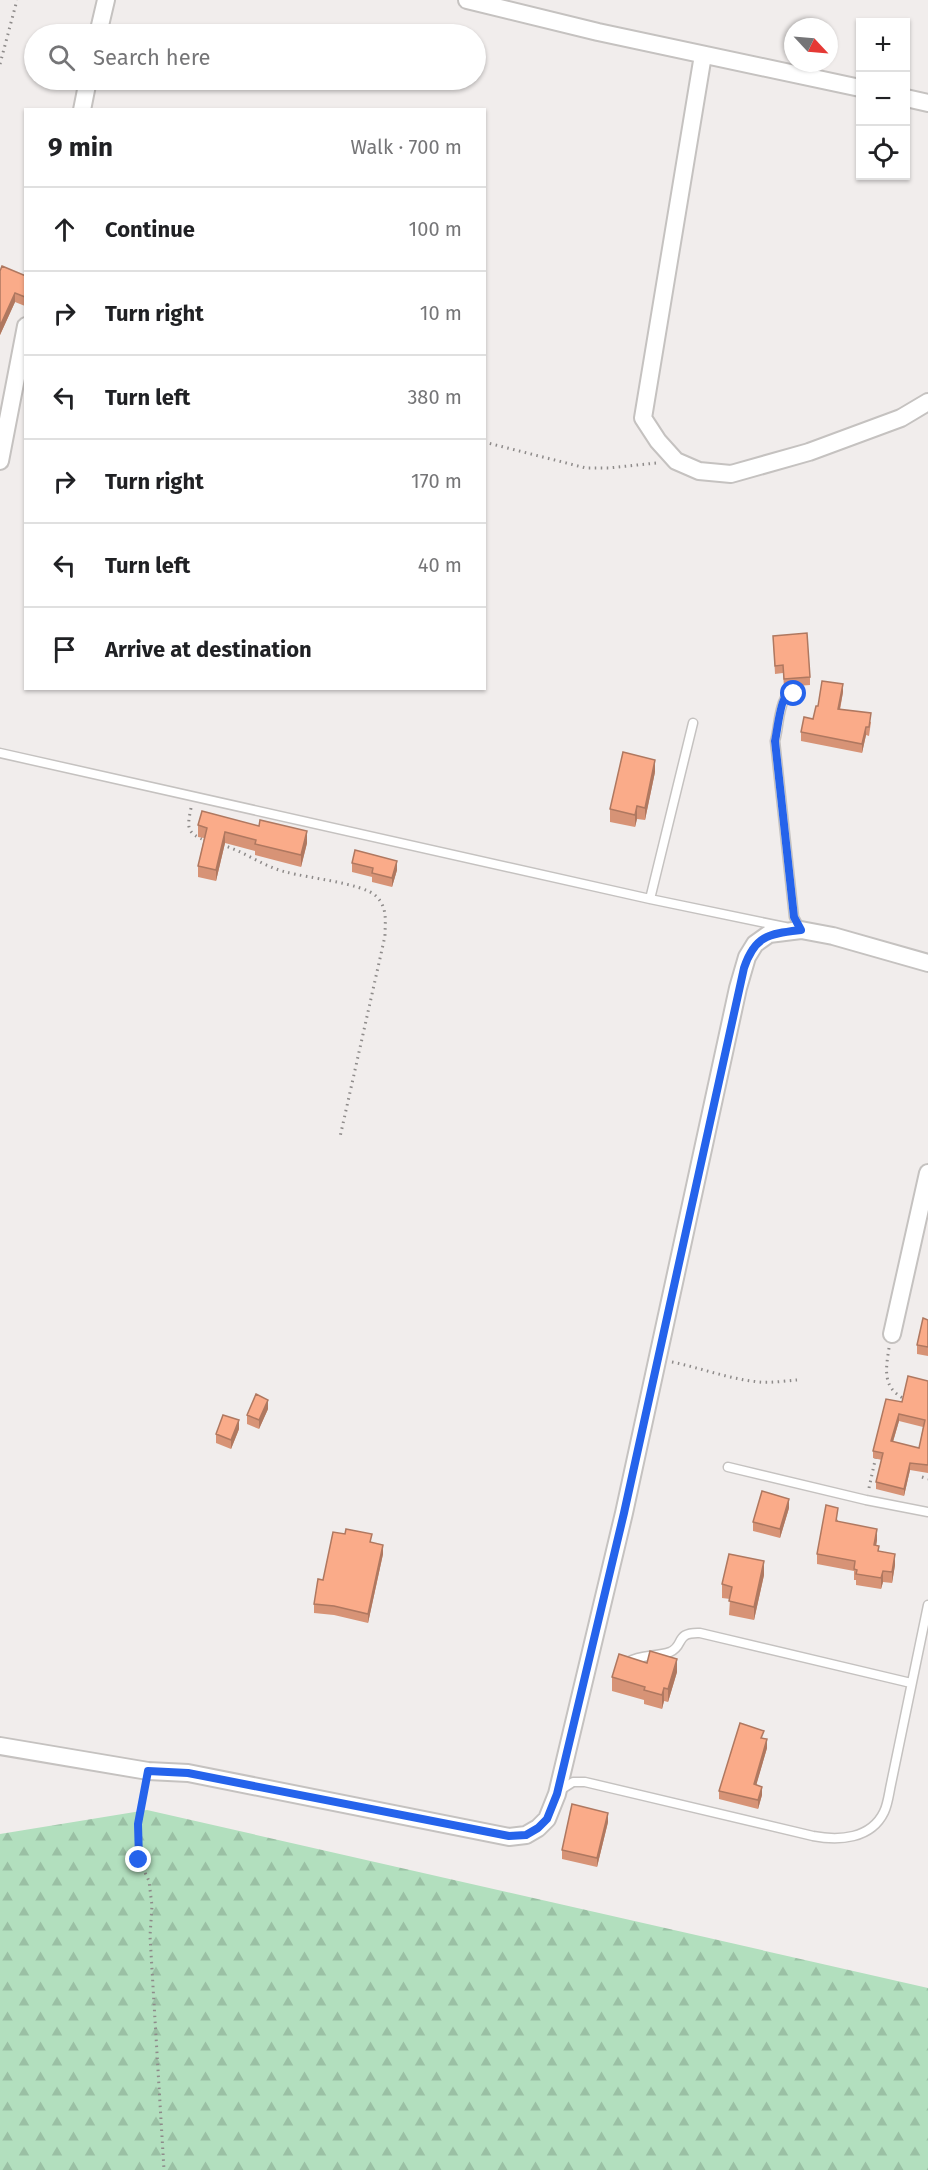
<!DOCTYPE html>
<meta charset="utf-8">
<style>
body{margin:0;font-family:"Fira Sans",sans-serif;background:#f6f6f6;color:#202124}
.controls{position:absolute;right:18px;top:18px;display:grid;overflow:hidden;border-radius:0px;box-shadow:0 2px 4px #0004}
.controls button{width:54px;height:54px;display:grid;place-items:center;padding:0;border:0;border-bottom:2px solid #e0e0e0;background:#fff;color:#202124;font:30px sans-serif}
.compass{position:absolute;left:784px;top:18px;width:54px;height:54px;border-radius:50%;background:#fff;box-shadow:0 2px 4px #0004;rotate:116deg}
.stop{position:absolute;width:18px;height:18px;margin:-14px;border:4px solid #2563eb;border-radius:50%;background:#fff}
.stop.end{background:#2563eb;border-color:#fff;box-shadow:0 2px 6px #0008}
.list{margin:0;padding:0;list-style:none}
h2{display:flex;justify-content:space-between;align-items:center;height:78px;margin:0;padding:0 24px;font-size:26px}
h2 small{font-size:20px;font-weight:400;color:#757577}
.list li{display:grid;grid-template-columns:39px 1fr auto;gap:18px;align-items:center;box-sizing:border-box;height:84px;padding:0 24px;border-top:2px solid #e0e0e0}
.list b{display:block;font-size:22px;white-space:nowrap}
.list em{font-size:20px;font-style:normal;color:#757577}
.icon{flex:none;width:33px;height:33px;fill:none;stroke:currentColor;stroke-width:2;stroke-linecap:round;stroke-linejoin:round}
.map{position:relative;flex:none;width:928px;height:2170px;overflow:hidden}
.search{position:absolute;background:#fff;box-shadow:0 2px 4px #0004;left:24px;top:24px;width:462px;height:66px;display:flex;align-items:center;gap:15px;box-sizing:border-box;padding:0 21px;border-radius:33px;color:#757577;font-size:22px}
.panel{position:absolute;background:#fff;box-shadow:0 2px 4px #0004;left:24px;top:108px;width:462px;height:582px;border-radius:0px}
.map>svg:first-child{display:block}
.forest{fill:url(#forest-firs)}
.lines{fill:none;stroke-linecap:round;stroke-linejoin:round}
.service-casing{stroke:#c5c2c0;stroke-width:11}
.minor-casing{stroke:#c5c2c0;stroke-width:20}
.path{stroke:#8e8b8a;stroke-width:3;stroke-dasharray:1.5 4.5;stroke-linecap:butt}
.service{stroke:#fff;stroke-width:8}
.minor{stroke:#fff;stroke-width:16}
.wall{fill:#d79376;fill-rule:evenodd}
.shaded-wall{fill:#af7860}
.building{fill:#faab89;stroke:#af7860;stroke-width:1.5;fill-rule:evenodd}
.route{stroke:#2563eb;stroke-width:8}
</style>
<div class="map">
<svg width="928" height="2170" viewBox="0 0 928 2170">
<defs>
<pattern id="forest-firs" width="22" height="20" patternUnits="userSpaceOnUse" patternTransform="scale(1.5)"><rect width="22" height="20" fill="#b2dfbe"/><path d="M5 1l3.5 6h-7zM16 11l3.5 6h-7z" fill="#9ac0a4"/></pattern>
</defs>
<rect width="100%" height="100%" fill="#f1edec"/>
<path class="forest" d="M 147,1810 L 928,1988 L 928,2170 L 0,2170 L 0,1834 Z"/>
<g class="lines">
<defs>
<path id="service" d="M 794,694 L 785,698 C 778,711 779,727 775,741 L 794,917 L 801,930
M 0,753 L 650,899 L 785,927
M 650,899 L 693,723
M 728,1467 L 866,1500 L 928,1512
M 628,1662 C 641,1654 656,1657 670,1652 C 685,1646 674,1632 700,1633 L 911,1683
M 559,1791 L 573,1782 L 585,1782 L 813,1836 C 839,1841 871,1839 884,1812 C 888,1804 889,1793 891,1784 L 928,1605"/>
<path id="minor" d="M 467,0 L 598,32 L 860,88
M 98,34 L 106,0
M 703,55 L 643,418 L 658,441 L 676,461 L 699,471 L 731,474 L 809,452 L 901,418 L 928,402
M 906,98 L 928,103
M 82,110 L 88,80
M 0,461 L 26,326
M 892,1334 L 928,1173
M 0,1746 L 148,1771 L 188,1773 L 509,1837 L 526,1835 L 538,1828 L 547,1819 L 557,1794 L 624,1513 L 738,988 L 747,957 L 755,944 L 769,934 L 801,930 L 833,936 L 928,963"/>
</defs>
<use href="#service" class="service-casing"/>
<use href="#minor" class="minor-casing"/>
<path class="path" d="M 0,64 L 17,0
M 484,442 L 586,468 L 609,468 L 656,463
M 191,808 C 187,828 186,833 207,841
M 222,845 C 244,851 264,867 286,872 C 307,878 362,883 376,896 C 388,908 385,921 385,936 L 340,1137
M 889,1348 C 886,1368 882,1387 903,1398
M 672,1362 C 701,1368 729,1379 759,1382 C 771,1383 785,1381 797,1380
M 922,1477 L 928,1479
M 869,1488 L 876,1456
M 145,1785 L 138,1824 L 139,1860 L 149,1881 L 152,1906 L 150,1936 L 164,2170"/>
<use href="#service" class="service"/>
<use href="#minor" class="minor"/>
</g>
<path class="wall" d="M 0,271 L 26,276 L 25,306 L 15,302 L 0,335 Z
M 773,636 L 810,677 L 810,685 L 784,687 L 783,673 L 775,674 Z
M 843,692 L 840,710 L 871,722 L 869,736 L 866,735 L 862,753 L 801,741 L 801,732 L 813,719 L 818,706 Z
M 655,772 L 645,820 L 637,819 L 635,827 L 610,822 L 610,809 Z
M 198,825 L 307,843 L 301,867 L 255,855 L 255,851 L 225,843 L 216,881 L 198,877 L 198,866 L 204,838 L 198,837 Z
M 352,863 L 397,870 L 392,887 L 372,882 L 372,877 L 352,872 Z
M 928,1320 L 928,1356 L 917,1354 L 917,1345 Z
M 928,1381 L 928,1473 L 910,1470 L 904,1496 L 876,1489 L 876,1482 L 882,1460 L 873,1458 L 873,1451 L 902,1402 ZM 899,1421 L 923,1427 L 919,1448 L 893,1442 Z
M 268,1409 L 259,1429 L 247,1424 L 247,1415 Z
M 239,1429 L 231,1449 L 216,1443 L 216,1434 Z
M 789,1508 L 780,1538 L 753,1531 L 753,1522 Z
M 838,1519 L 838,1522 L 877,1540 L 876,1546 L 879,1551 L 895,1565 L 892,1583 L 883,1582 L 881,1589 L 856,1585 L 856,1580 L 854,1580 L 854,1571 L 817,1564 L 817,1554 Z
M 372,1543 L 383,1554 L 368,1623 L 334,1615 L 314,1613 L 314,1604 L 323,1580 Z
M 764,1575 L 754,1620 L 729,1615 L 730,1599 L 722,1598 L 722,1584 Z
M 677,1672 L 668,1702 L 664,1701 L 662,1709 L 644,1704 L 644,1700 L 612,1691 L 612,1677 Z
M 764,1738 L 767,1748 L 756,1785 L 762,1795 L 758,1809 L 719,1799 L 719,1791 Z
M 608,1822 L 597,1867 L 562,1859 L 562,1850 Z"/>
<path class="shaded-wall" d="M 15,293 L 15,302 L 0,335 L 0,326 Z
M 843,684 L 843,692 L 838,718 L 838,709 Z
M 866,727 L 866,735 L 862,753 L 862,744 Z
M 655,760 L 655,772 L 645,820 L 645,808 Z
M 637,806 L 637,819 L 635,827 L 635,815 Z
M 307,831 L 307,843 L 301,867 L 301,855 Z
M 225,832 L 225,843 L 216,881 L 216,870 Z
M 397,861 L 397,870 L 392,887 L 392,878 Z
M 268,1400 L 268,1409 L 259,1429 L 259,1420 Z
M 899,1414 L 899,1421 L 891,1448 L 891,1441 Z
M 239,1420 L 239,1429 L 231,1449 L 231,1440 Z
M 910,1463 L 910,1470 L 904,1496 L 904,1489 Z
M 789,1499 L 789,1508 L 780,1538 L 780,1529 Z
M 877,1529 L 877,1540 L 874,1556 L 874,1545 Z
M 383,1545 L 383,1554 L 368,1623 L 368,1614 Z
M 895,1554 L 895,1565 L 892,1583 L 892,1572 Z
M 764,1561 L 764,1575 L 754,1620 L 754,1607 Z
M 883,1571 L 883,1582 L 881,1589 L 881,1578 Z
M 677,1659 L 677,1672 L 668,1702 L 668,1689 Z
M 664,1688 L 664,1701 L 662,1709 L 662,1695 Z
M 767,1739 L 767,1748 L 754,1793 L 754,1784 Z
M 762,1787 L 762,1795 L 758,1809 L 758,1800 Z
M 608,1813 L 608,1822 L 597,1867 L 597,1858 Z"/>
<path class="building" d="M 2,266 L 26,276 L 26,295 L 25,297 L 15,293 L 0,326 L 0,271 Z
M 807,633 L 810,677 L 784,679 L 783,665 L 775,666 L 773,636 Z
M 822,681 L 843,684 L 838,709 L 871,713 L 869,727 L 866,727 L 862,744 L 801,732 L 804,717 L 813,719 L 816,706 L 818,706 Z
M 623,752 L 655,760 L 645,808 L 637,806 L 635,815 L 610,809 Z
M 202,811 L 259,826 L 260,820 L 307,831 L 301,855 L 255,844 L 256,840 L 225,832 L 216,870 L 198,866 L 207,828 L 198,825 Z
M 355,850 L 397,861 L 392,878 L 372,873 L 373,868 L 352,863 Z
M 923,1318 L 928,1320 L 928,1347 L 917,1345 Z
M 908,1376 L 928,1381 L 928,1465 L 910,1463 L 904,1489 L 876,1482 L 883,1453 L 873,1451 L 886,1399 L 902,1402 ZM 899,1414 L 925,1420 L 919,1448 L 891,1441 Z
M 256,1394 L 268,1400 L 259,1420 L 247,1415 Z
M 223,1415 L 239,1420 L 231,1440 L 216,1434 Z
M 762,1491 L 789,1499 L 780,1529 L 753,1522 Z
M 826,1505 L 838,1508 L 836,1521 L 877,1529 L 874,1545 L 879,1546 L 878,1551 L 895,1554 L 892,1572 L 883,1571 L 881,1578 L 856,1574 L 857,1570 L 854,1569 L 855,1561 L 817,1554 Z
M 346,1529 L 372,1534 L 370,1542 L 383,1545 L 368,1614 L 334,1606 L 314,1604 L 318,1579 L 323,1580 L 333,1532 L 345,1534 Z
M 729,1554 L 764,1561 L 754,1607 L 729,1601 L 732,1587 L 722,1584 Z
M 650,1651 L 677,1659 L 668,1689 L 664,1688 L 662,1695 L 644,1690 L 645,1687 L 612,1677 L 619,1654 L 647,1663 Z
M 740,1723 L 764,1731 L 761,1738 L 767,1739 L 754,1784 L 762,1787 L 758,1800 L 719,1791 Z
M 572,1804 L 608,1813 L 597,1858 L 562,1850 Z"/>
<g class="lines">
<path class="route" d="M 139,1860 L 138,1824 L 148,1771 L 188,1773 L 509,1836 L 526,1835 L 538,1828 L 547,1819 L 557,1794 L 624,1513 L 744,968 C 755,935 769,934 801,930 L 794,917 L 775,741 C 777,733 780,703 785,698 C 787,696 791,696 794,694"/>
</g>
</svg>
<div class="controls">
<button>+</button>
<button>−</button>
<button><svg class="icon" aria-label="locate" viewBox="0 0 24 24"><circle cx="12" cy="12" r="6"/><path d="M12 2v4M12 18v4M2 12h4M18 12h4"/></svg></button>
</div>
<svg class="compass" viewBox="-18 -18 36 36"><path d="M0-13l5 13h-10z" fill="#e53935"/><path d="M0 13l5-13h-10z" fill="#757577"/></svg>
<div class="stop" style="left:794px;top:694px"></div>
<div class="stop end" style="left:139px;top:1860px"></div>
<div class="search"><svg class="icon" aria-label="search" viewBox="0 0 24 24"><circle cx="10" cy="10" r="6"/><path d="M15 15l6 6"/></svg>Search here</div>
<section class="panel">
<h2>9 min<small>Walk · 700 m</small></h2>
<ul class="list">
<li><svg class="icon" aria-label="ahead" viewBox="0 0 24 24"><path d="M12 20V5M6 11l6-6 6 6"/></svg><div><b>Continue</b></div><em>100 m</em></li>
<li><svg class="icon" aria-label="right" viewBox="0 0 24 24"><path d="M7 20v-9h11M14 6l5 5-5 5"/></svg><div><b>Turn right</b></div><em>10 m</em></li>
<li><svg class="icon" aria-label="left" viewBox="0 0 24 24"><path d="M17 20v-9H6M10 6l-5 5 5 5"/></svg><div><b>Turn left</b></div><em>380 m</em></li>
<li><svg class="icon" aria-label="right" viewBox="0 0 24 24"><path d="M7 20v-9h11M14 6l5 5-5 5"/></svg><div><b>Turn right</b></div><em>170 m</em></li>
<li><svg class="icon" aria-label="left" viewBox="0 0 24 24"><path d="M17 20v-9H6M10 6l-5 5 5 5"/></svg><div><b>Turn left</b></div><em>40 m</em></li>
<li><svg class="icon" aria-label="arrive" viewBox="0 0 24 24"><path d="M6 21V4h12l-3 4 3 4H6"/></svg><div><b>Arrive at destination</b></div></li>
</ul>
</section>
</div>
